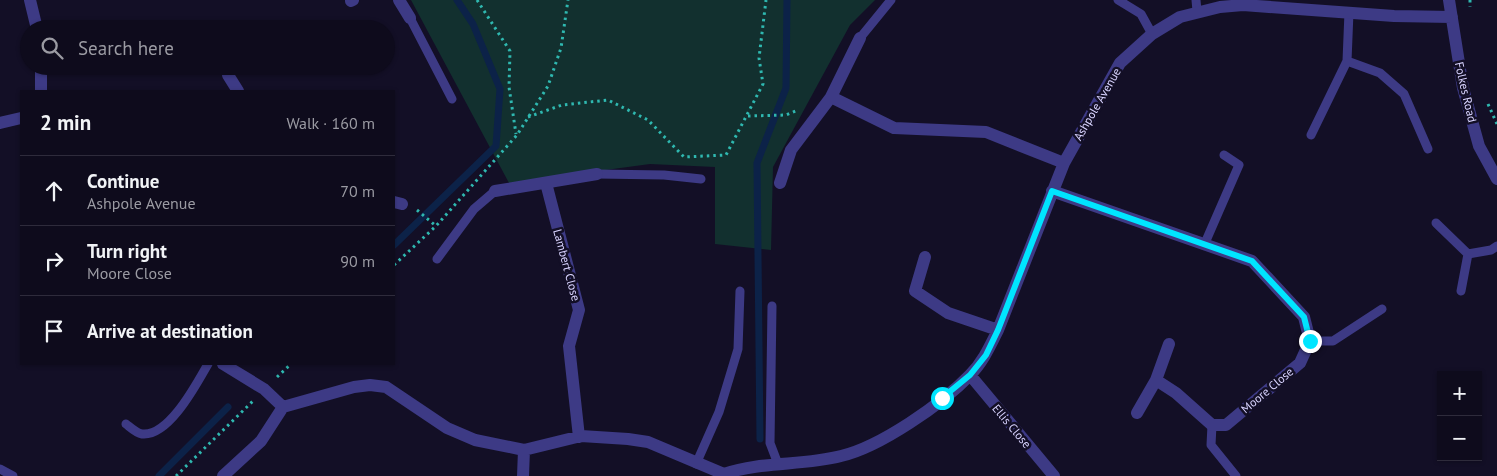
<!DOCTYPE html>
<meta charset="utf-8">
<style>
body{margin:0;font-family:"PT Sans",sans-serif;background:#171425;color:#f1f3f6}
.controls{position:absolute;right:15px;bottom:15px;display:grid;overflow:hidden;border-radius:0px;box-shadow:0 1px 4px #0004}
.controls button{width:45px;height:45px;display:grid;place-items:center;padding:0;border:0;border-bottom:1px solid #2e2b3b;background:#0e0b1c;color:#f1f3f6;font:25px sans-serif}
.stop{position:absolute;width:15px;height:15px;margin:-11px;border:4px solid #00e5ff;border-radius:50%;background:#fff}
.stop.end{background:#00e5ff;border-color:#fff;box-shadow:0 1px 5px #0008}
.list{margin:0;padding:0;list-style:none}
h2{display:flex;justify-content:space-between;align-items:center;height:65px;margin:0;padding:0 20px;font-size:21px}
h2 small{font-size:16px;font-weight:400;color:#9b9ba3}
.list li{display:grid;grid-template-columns:32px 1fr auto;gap:15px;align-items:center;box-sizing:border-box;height:70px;padding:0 20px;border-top:1px solid #2e2b3b}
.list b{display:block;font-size:19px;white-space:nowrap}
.list p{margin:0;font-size:16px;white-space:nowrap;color:#9b9ba3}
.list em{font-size:16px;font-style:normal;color:#9b9ba3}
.icon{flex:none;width:28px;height:28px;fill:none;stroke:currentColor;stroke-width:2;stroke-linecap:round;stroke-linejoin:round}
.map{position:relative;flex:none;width:1497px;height:476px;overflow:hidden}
.search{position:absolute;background:#0e0b1c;box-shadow:0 1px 4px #0004;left:20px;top:20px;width:375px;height:55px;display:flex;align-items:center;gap:12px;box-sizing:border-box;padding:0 18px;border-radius:28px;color:#9b9ba3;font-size:19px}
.panel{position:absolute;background:#0e0b1c;box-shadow:0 1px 4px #0004;left:20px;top:90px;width:375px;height:275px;border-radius:0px}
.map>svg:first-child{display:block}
.green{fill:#12302f}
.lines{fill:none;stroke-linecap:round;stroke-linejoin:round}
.stream{stroke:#0c2248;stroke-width:7}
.path{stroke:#2fb8b0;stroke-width:3;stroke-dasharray:2.5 4;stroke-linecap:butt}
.lane{stroke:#3d3a85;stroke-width:9}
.street{stroke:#3d3a85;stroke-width:12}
.route{stroke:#00e5ff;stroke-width:6}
.labels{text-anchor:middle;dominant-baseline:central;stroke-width:5;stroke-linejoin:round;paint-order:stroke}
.street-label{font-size:12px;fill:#d9d4ff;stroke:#130f26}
</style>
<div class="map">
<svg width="1497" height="476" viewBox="0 0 1497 476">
<rect width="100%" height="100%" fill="#130f26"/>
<path class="green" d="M 411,0 L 875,0 L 850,25 L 773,167 L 771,250 L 715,244 L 715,167 L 650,164 L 509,183 Z"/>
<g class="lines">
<path class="stream" d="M 394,245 L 496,146 L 500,89 L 473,24 L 457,0
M 760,439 L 757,163 L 786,88 L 787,0
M 159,476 L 228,407"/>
<path class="path" d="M 477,0 L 510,51 L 509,87 L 516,134
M 1470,0 L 1470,7
M 1488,104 L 1497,124
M 748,116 L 786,115 L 798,110
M 528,117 L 562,105 L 608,100 L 648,120 L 684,157 L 726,155 L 763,84 L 759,58 L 766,0
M 417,210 L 436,226
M 394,265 L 436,226 L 517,135 L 548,86 L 561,48 L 568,0
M 277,377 L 291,364
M 176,476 L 253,401"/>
<path class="lane" d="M 1118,0 L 1141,14 L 1152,34
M 1196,0 L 1197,11
M 410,18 L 452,99
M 860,38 L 891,0
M 1347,61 L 1380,73 L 1404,94 L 1428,149
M 1311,135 L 1347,61 L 1349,12
M 597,174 L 664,175 L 701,179
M 1436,223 L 1468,254 L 1491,250 L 1497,246
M 1205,243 L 1239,165 L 1224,155
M 437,259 L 474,209 L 495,191
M 1461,291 L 1468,254
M 772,306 L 770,443 L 778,464
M 1310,341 L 1333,341 L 1382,309
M 126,424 C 130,427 136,433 142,434 C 169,437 197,383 208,364
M 1212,425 L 1211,445 L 1236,476
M 696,464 L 719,412 L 738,349 L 740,291
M 0,469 L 13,476"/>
<path class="street" d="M 30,0 L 37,29
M 399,0 L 410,18
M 1449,0 L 1463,88 L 1479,146 L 1497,179
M 351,1 L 353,0
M 228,75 L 238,91
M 41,91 L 41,66
M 831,97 L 894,128 L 986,132 L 1064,163
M 0,123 L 21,118
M 546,183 L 579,310 L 569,346 L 579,437
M 780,183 L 791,150 L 831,97 L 860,38
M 495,191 L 597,174
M 1052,191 L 1252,261 L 1304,317 L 1310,341 L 1300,363 L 1226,425 L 1212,425 L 1176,393 L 1156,380
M 394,202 L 402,204
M 925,257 L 915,291 L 948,313 L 998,330
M 223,364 L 264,389 L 283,407 L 354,387 L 370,385 L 386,387 L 447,428 L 475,440 L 524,450 L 581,436 L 628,439 L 648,442 L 724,474 C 762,461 802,466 841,456 C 880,447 942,404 970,375 C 983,362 990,346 998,330 L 1064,163 L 1120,63 L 1152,34 L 1180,17 L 1220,7 L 1243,5 L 1394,16 L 1452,17
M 970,375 L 1054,476
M 1137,413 L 1156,380 L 1169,344
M 223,476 L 261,441 L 283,407
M 523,476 L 524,450"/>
</g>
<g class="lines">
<path class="route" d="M 942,398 L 970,375 L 986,355 L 998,330 L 1052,191 L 1252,261 L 1304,317 L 1310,341"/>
</g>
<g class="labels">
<g class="street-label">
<text transform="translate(1466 92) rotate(77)">Folkes Road</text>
<text transform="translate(1097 104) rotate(-60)">Ashpole Avenue</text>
<text transform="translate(567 265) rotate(75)">Lambert Close</text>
<text transform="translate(1267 390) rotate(-40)">Moore Close</text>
<text transform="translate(1012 426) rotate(50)">Ellis Close</text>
</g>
</g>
</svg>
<div class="controls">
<button>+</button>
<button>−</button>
</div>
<div class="stop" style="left:942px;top:398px"></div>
<div class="stop end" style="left:1310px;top:341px"></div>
<div class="search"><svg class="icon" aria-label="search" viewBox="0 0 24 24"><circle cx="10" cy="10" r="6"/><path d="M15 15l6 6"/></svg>Search here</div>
<section class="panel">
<h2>2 min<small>Walk · 160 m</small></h2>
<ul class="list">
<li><svg class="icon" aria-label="ahead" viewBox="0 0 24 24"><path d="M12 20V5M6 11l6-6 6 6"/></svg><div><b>Continue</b><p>Ashpole Avenue</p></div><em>70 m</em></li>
<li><svg class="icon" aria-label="right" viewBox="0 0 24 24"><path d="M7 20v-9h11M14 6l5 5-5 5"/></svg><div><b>Turn right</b><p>Moore Close</p></div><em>90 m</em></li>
<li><svg class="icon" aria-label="arrive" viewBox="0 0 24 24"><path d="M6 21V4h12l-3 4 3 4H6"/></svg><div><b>Arrive at destination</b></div></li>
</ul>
</section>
</div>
